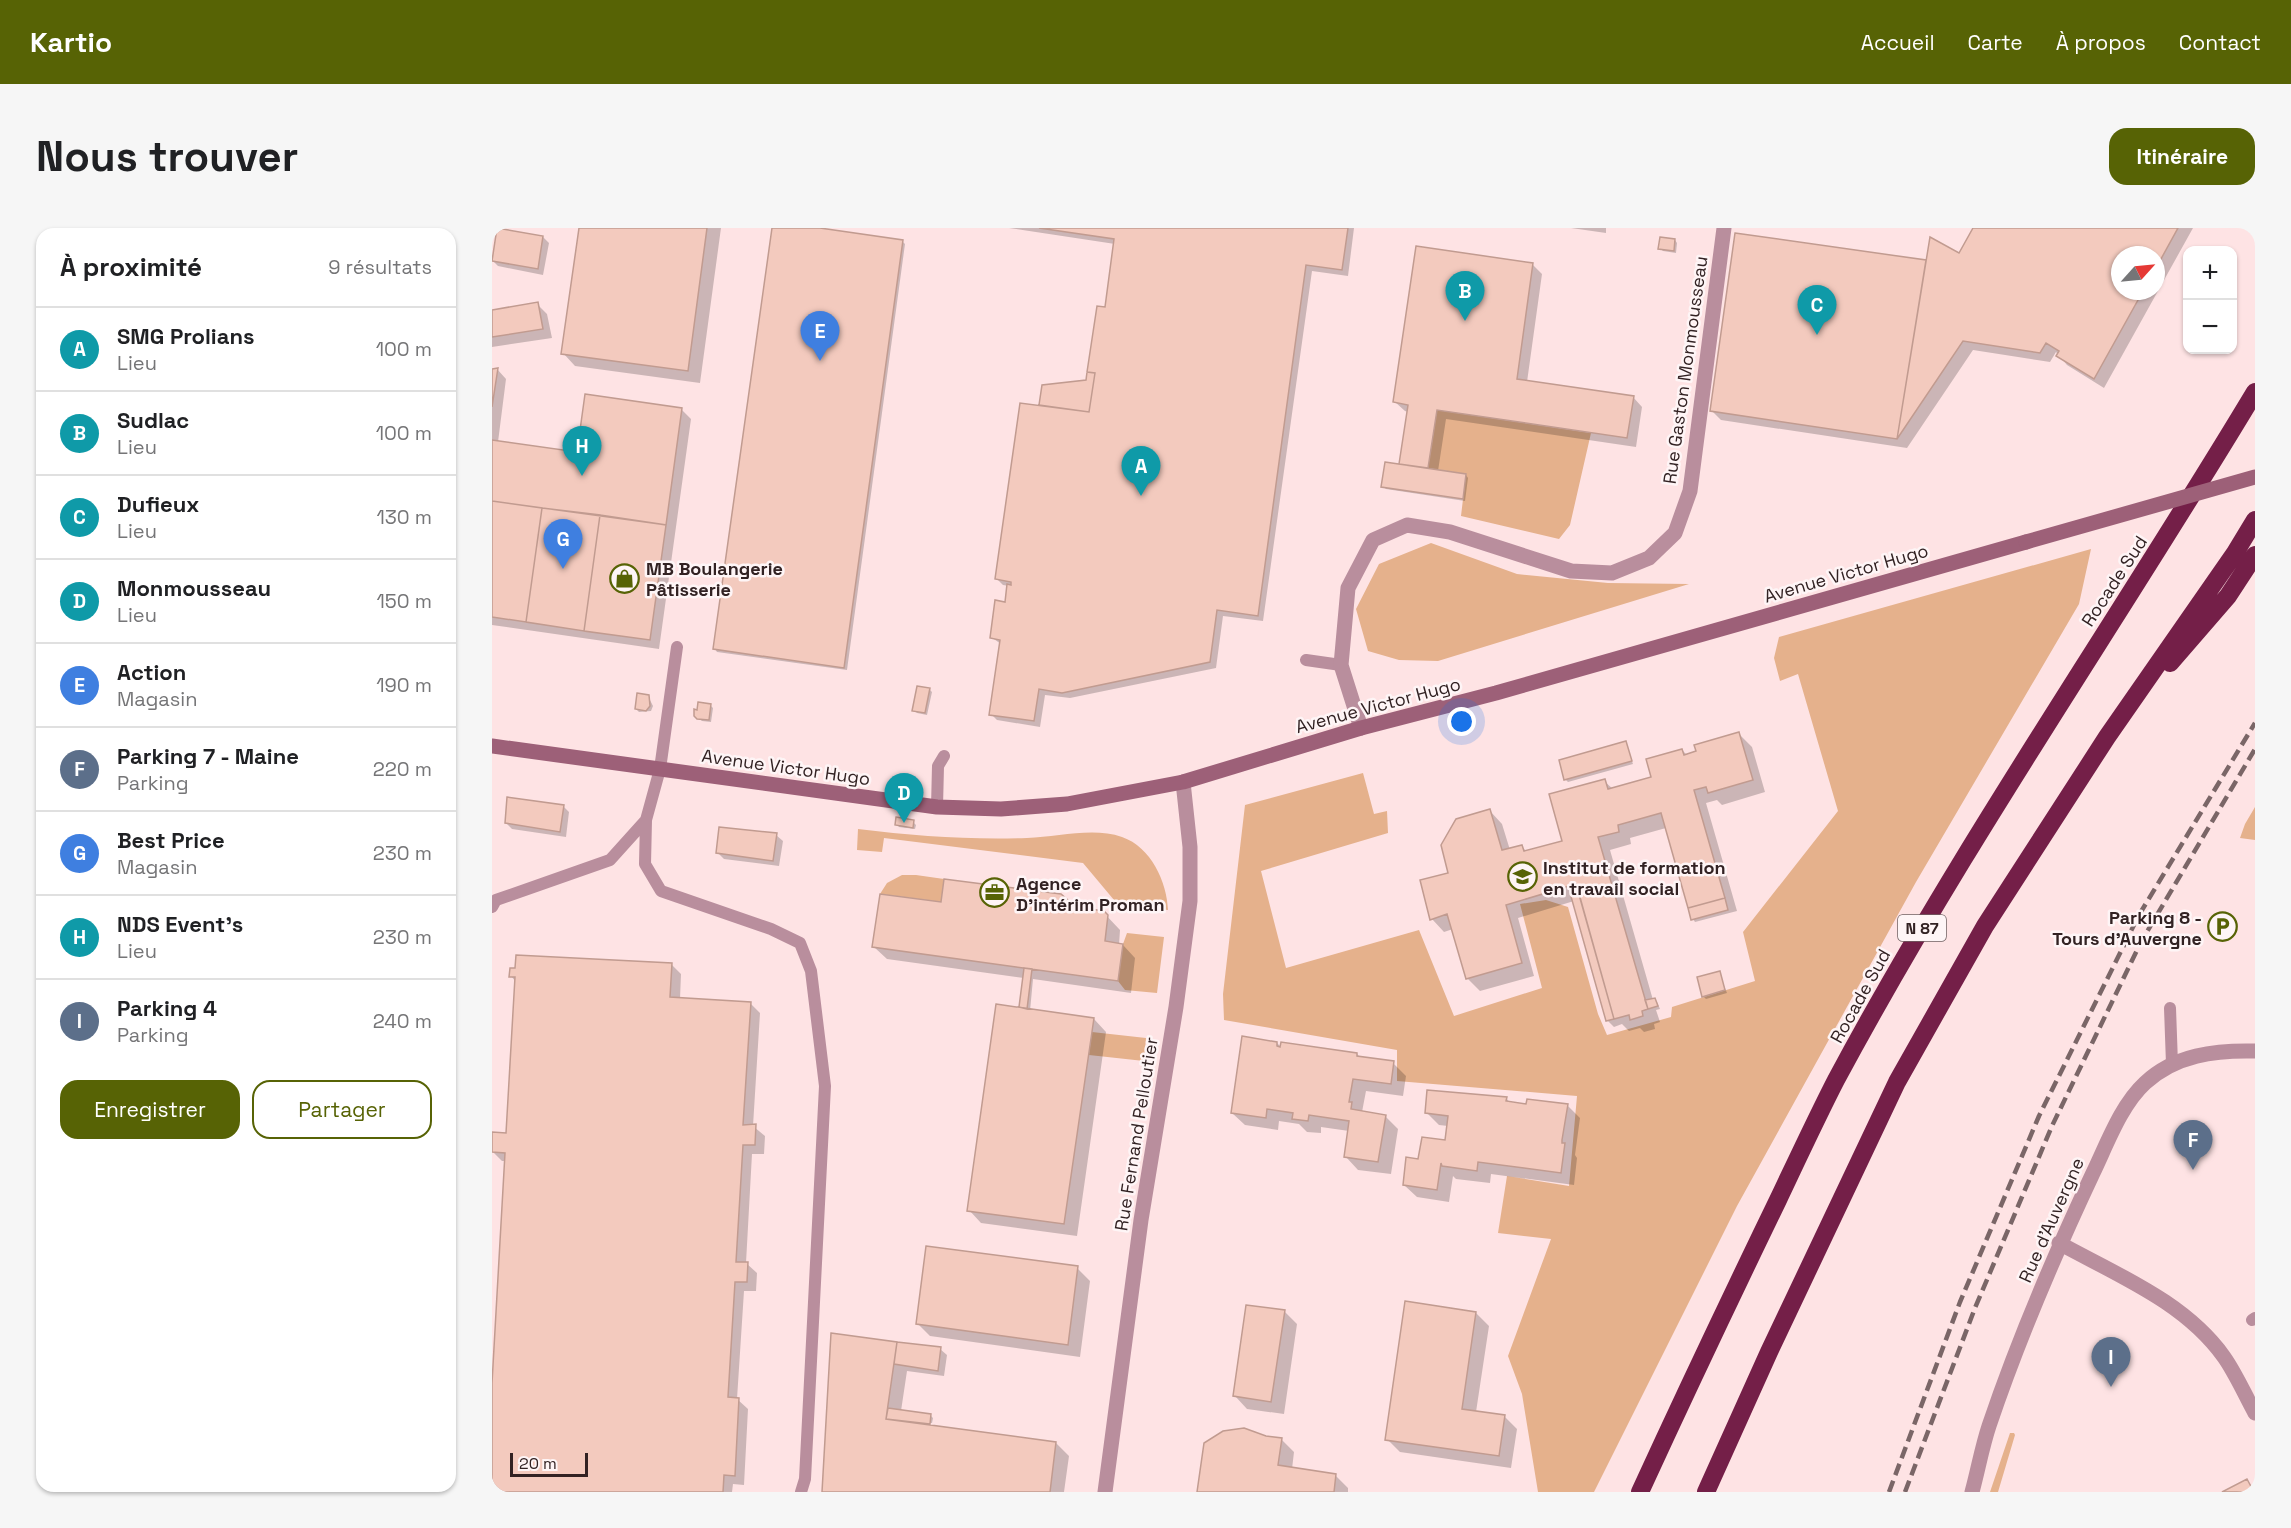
<!DOCTYPE html>
<html lang="fr">
<meta charset="utf-8">
<style>
body{margin:0;font-family:"Space Grotesk",sans-serif;background:#f6f6f6;color:#202124}
.controls{position:absolute;right:18px;top:18px;display:grid;overflow:hidden;border-radius:12px;box-shadow:0 2px 4px #0004}
.controls button{width:54px;height:54px;display:grid;place-items:center;padding:0;border:0;border-bottom:2px solid #e0e0e0;background:#fff;color:#202124;font:30px sans-serif}
.compass{position:absolute;left:1619px;top:18px;width:54px;height:54px;border-radius:50%;background:#fff;box-shadow:0 2px 4px #0004;rotate:63deg}
.scale{position:absolute;left:18px;bottom:15px;width:78px;box-sizing:border-box;padding-left:6px;border:3px solid #322223;border-top:0;font-size:16px;line-height:21px;white-space:nowrap;color:#322223;-webkit-text-stroke:4px #fef5f6;paint-order:stroke}
.you{position:absolute;left:970px;top:494px;width:21px;height:21px;margin:-15px;border:4px solid #fff;border-radius:50%;background:#1a73e8;box-shadow:0 0 0 9px #1a73e833}
.badge{display:grid;place-items:center;width:39px;height:39px;border-radius:50%;background:#576305;color:#fff;font-size:20px;font-weight:700}
.pin{position:absolute;translate:-50% -50px;filter:drop-shadow(0 2px 3px #0008)}
.pin::after{content:'';position:absolute;top:32px;width:21px;height:18px;background:inherit;clip-path:polygon(0 0,100% 0,50% 100%)}
.list{margin:0;padding:0;list-style:none}
h2{display:flex;justify-content:space-between;align-items:center;height:78px;margin:0;padding:0 24px;font-size:26px}
h2 small{font-size:20px;font-weight:400;color:#757577}
.list li{display:grid;grid-template-columns:39px 1fr auto;gap:18px;align-items:center;box-sizing:border-box;height:84px;padding:0 24px;border-top:2px solid #e0e0e0}
.list b{display:block;font-size:22px;white-space:nowrap}
.list p{margin:0;font-size:20px;white-space:nowrap;color:#757577}
.list em{font-size:20px;font-style:normal;color:#757577}
.actions{display:flex;gap:12px;padding:18px 24px}
.actions a{flex:1;padding:14px 0;border:2px solid #576305;border-radius:18px;text-align:center;font-size:21px;color:#576305}
.actions .main{background:#576305;color:#fff}
.map{position:relative;flex:none;width:1763px;height:1264px;overflow:hidden;border-radius:18px}
header{display:flex;align-items:center;gap:36px;box-sizing:border-box;height:84px;padding:0 30px;background:#576305;color:#fff}
header strong{font-size:28px}
nav{display:flex;gap:33px;margin-inline-start:auto;font-size:21px}
.intro{display:flex;align-items:center;justify-content:space-between;box-sizing:border-box;height:144px;padding:0 36px}
h1{margin:0;font-size:42px}
.button{padding:15px 27px;border-radius:18px;background:#576305;color:#fff;font-size:21px;font-weight:700}
main{display:flex;gap:36px;padding:0 36px}
aside{flex:1;background:#fff;border-radius:18px;box-shadow:0 2px 4px #0004}
.map>svg:first-child{display:block}
.green{fill:#e5b18c}
.shadow{fill:#0003;fill-rule:evenodd}
.building{fill:#f3cabe;stroke:#c19b90;stroke-width:1.5}
.lines{fill:none;stroke-linecap:round;stroke-linejoin:round}
.lane{stroke:#b98e9d;stroke-width:12}
.street{stroke:#b98e9d;stroke-width:15}
.secondary{stroke:#9d6078;stroke-width:15}
.highway{stroke:#741f48;stroke-width:18}
.rail{stroke:#7a6667;stroke-width:4.5;stroke-dasharray:12 6;stroke-linecap:butt}
.secondary-bridge{stroke:#9d6078;stroke-width:15}
.labels{text-anchor:middle;dominant-baseline:central;stroke-width:5;stroke-linejoin:round;paint-order:stroke}
.shield{fill:#fef5f6;stroke:#6f6162;stroke-width:1.5}
.shield-label{font-size:16px;font-weight:bold;fill:#322223}
.street-label{font-size:18px;fill:#322223;stroke:#fef5f6}
.poi-label{font-size:18px;font-weight:bold;fill:#322223;stroke:#fef5f6;text-anchor:start}
</style>
<header>
<strong>Kartio</strong>
<nav><a>Accueil</a><a>Carte</a><a>À propos</a><a>Contact</a></nav>
</header>
<div class="intro"><h1>Nous trouver</h1><a class="button">Itinéraire</a></div>
<main>
<aside>
<h2>À proximité<small>9 résultats</small></h2>
<ul class="list">
<li><span class="badge" style="background:#0f9aa8">A</span><div><b>SMG Prolians</b><p>Lieu</p></div><em>100 m</em></li>
<li><span class="badge" style="background:#0f9aa8">B</span><div><b>Sudlac</b><p>Lieu</p></div><em>100 m</em></li>
<li><span class="badge" style="background:#0f9aa8">C</span><div><b>Dufieux</b><p>Lieu</p></div><em>130 m</em></li>
<li><span class="badge" style="background:#0f9aa8">D</span><div><b>Monmousseau</b><p>Lieu</p></div><em>150 m</em></li>
<li><span class="badge" style="background:#3f7fe0">E</span><div><b>Action</b><p>Magasin</p></div><em>190 m</em></li>
<li><span class="badge" style="background:#5c6f8a">F</span><div><b>Parking 7 - Maine</b><p>Parking</p></div><em>220 m</em></li>
<li><span class="badge" style="background:#3f7fe0">G</span><div><b>Best Price</b><p>Magasin</p></div><em>230 m</em></li>
<li><span class="badge" style="background:#0f9aa8">H</span><div><b>NDS Event's</b><p>Lieu</p></div><em>230 m</em></li>
<li><span class="badge" style="background:#5c6f8a">I</span><div><b>Parking 4</b><p>Parking</p></div><em>240 m</em></li>
</ul>
<div class="actions"><a class="main">Enregistrer</a><a>Partager</a></div>
</aside>
<div class="map">
<svg width="1763" height="1264" viewBox="0 0 1763 1264">
<rect width="100%" height="100%" fill="#fee3e4"/>
<path class="green" d="M 945,182 L 1099,205 L 1078,297 L 1067,311 L 969,288 L 974,246 L 936,240 Z
M 939,315 L 1025,346 L 1116,355 L 1197,356 L 946,433 L 907,432 L 876,423 L 864,381 L 887,336 Z
M 1599,321 L 1587,376 L 1424,654 L 1245,978 L 1102,1264 L 1046,1264 L 1030,1166 L 1016,1128 L 1059,1011 L 1006,1005 L 1015,948 L 1077,958 L 1085,868 L 905,853 L 905,822 L 732,792 L 731,766 L 753,577 L 871,545 L 882,586 L 895,583 L 896,605 L 769,643 L 794,740 L 927,702 L 962,788 L 1050,760 L 1028,676 L 1054,672 L 1076,679 L 1106,786 L 1115,807 L 1179,789 L 1180,779 L 1263,753 L 1251,704 L 1346,583 L 1306,446 L 1288,453 L 1282,430 L 1287,409 Z
M 1763,579 L 1763,612 L 1748,610 L 1753,596 Z
M 366,601 C 423,608 478,612 535,610 C 566,609 601,599 630,609 C 659,619 675,654 676,682 L 633,677 L 622,672 L 591,635 L 392,610 L 390,624 L 365,622 Z
M 410,647 L 424,647 L 452,651 L 449,674 L 388,666 L 395,655 Z
M 635,705 L 672,709 L 665,765 L 633,762 L 626,753 L 631,716 Z
M 600,804 L 654,810 L 652,833 L 597,827 Z
M 1518,1205 L 1522,1205 L 1523,1207 L 1506,1264 L 1498,1264 Z"/>
<path class="shadow" d="M 88,0 L 229,0 L 208,155 L 83,138 L 71,125 Z
M 281,0 L 317,0 L 410,13 L 413,16 L 355,442 L 225,424 L 223,421 Z
M 517,0 L 862,0 L 856,48 L 820,43 L 771,393 L 731,388 L 724,440 L 578,470 L 553,467 L 548,499 L 505,492 L 499,486 L 509,416 L 499,409 L 514,376 L 517,358 L 511,357 L 505,351 L 551,159 L 595,153 L 614,81 L 623,16 Z
M 1079,0 L 1114,0 L 1114,5 Z
M 1483,0 L 1701,0 L 1612,160 L 1575,137 L 1564,124 L 1558,134 L 1481,122 L 1415,220 L 1229,192 L 1219,182 L 1244,6 L 1435,33 L 1467,27 ZM 1628,27 L 1664,27 L 1664,63 L 1628,63 Z
M 6,1 L 51,9 L 57,15 L 51,47 L 6,38 L 0,32 Z
M 1183,12 L 1185,15 L 1184,25 L 1171,23 L 1168,20 Z
M 1040,36 L 1050,46 L 1035,154 L 1141,169 L 1150,179 L 1144,219 L 954,191 L 946,243 L 974,247 L 976,250 L 973,273 L 894,261 L 891,258 L 908,238 L 916,184 L 913,183 L 903,174 Z
M 45,76 L 55,86 L 60,110 L 0,119 L 0,84 Z
M 5,141 L 14,151 L 6,214 L 87,225 L 189,181 L 199,191 L 167,421 L 0,397 L 0,142 Z
M 437,461 L 440,464 L 435,487 L 425,485 L 422,482 Z
M 156,468 L 161,478 L 159,483 L 147,484 L 144,481 Z
M 218,477 L 221,480 L 219,494 L 210,493 L 203,487 Z
M 1247,506 L 1260,519 L 1273,564 L 1230,577 L 1225,572 L 1214,575 L 1245,683 L 1203,694 L 1201,691 L 1174,600 L 1138,610 L 1139,616 L 1118,622 L 1161,772 L 1165,774 L 1168,781 L 1164,782 L 1168,794 L 1162,796 L 1163,801 L 1152,804 L 1148,800 L 1137,803 L 1130,796 L 1122,799 L 1116,793 L 1082,673 L 1026,690 L 1042,748 L 988,763 L 975,750 L 961,701 L 952,704 L 940,691 L 958,646 L 998,583 L 1010,596 L 1018,622 L 1029,618 L 1035,624 L 1072,614 L 1112,553 L 1121,561 L 1160,550 L 1190,522 L 1195,527 Z
M 1133,515 L 1141,536 L 1076,554 L 1073,551 Z
M 71,578 L 77,584 L 74,609 L 20,601 L 14,595 Z
M 421,594 L 424,597 L 423,601 L 407,599 L 405,596 Z
M 284,607 L 291,613 L 287,638 L 232,631 L 226,625 Z
M 450,676 L 583,681 L 611,684 L 628,702 L 627,717 L 631,717 L 643,730 L 639,765 L 541,751 L 538,783 L 602,791 L 614,804 L 585,1008 L 489,995 L 477,982 L 531,782 L 528,779 L 532,750 L 395,731 L 382,719 Z
M 180,737 L 189,746 L 188,771 L 258,775 L 268,785 L 261,898 L 273,908 L 272,926 L 260,926 L 254,1035 L 265,1045 L 264,1063 L 252,1063 L 245,1171 L 256,1181 L 252,1257 L 241,1256 L 240,1264 L 0,1264 L 0,1182 L 14,933 L 10,933 L 0,923 L 15,906 L 24,754 L 19,748 Z
M 1227,745 L 1235,765 L 1214,771 L 1211,768 Z
M 785,815 L 790,820 L 865,826 L 869,830 L 901,835 L 914,848 L 911,868 L 874,863 L 870,884 L 893,888 L 906,901 L 899,946 L 866,942 L 854,929 L 857,903 L 829,899 L 829,905 L 815,904 L 807,896 L 787,893 L 786,902 L 753,897 L 740,885 Z
M 1014,870 L 1019,876 L 1075,877 L 1088,890 L 1083,927 L 1085,930 L 1082,957 L 999,946 L 998,955 L 964,951 L 961,948 L 957,974 L 925,969 L 912,957 L 928,933 L 955,914 L 956,898 L 947,897 L 934,884 Z
M 585,1040 L 598,1053 L 588,1129 L 438,1108 L 425,1095 Z
M 792,1083 L 805,1096 L 792,1186 L 755,1181 L 743,1168 Z
M 984,1085 L 997,1098 L 984,1184 L 1012,1188 L 1025,1201 L 1019,1240 L 908,1224 L 895,1211 Z
M 404,1115 L 406,1117 L 448,1121 L 455,1127 L 452,1148 L 415,1143 L 409,1183 L 438,1187 L 441,1190 L 440,1195 L 409,1191 L 406,1194 L 564,1215 L 577,1228 L 572,1264 L 332,1264 Z
M 773,1209 L 789,1211 L 802,1224 L 800,1241 L 843,1247 L 856,1260 L 856,1264 L 707,1264 Z"/>
<path class="building" d="M 5,0 L 51,8 L 46,41 L 0,33 Z
M 87,0 L 215,0 L 196,143 L 69,126 Z
M 280,0 L 328,0 L 411,12 L 352,440 L 221,421 Z
M 547,0 L 856,0 L 850,42 L 814,37 L 766,388 L 725,382 L 718,434 L 570,465 L 547,461 L 542,493 L 497,487 L 508,412 L 498,410 L 503,372 L 513,374 L 515,356 L 519,357 L 519,354 L 503,351 L 528,175 L 597,184 L 603,145 L 595,144 L 605,78 L 613,79 L 622,11 Z
M 1481,0 L 1686,0 L 1664,40 L 1664,27 L 1628,27 L 1628,63 L 1651,63 L 1602,151 L 1564,128 L 1567,123 L 1554,115 L 1548,125 L 1471,113 L 1405,211 L 1438,9 L 1467,25 Z
M 1243,5 L 1434,32 L 1405,211 L 1218,183 Z
M 1168,9 L 1183,11 L 1182,23 L 1166,21 Z
M 924,18 L 1041,35 L 1025,151 L 1142,168 L 1135,210 L 945,182 L 936,240 L 907,236 L 916,177 L 901,174 Z
M 46,74 L 51,101 L 0,109 L 0,82 Z
M 6,140 L 0,179 L 0,141 Z
M 595,144 L 603,145 L 597,184 L 547,177 L 550,157 L 594,152 Z
M 93,166 L 190,180 L 174,297 L 0,273 L 0,212 L 85,224 Z
M 893,234 L 974,246 L 971,271 L 889,259 Z
M 0,273 L 50,280 L 34,394 L 0,389 Z
M 50,280 L 108,287 L 92,403 L 34,394 Z
M 108,287 L 174,297 L 158,412 L 92,403 Z
M 425,458 L 438,460 L 433,485 L 420,483 Z
M 145,465 L 157,467 L 158,478 L 154,483 L 143,481 Z
M 206,474 L 219,476 L 217,492 L 205,491 L 202,488 L 202,481 L 205,482 Z
M 1247,504 L 1261,552 L 1216,565 L 1214,559 L 1202,562 L 1233,670 L 1196,680 L 1169,585 L 1126,597 L 1127,604 L 1106,609 L 1156,781 L 1150,783 L 1151,788 L 1138,792 L 1137,787 L 1122,791 L 1084,656 L 1014,677 L 1030,735 L 974,751 L 955,686 L 938,692 L 928,652 L 956,645 L 949,617 L 964,591 L 998,581 L 1010,622 L 1030,617 L 1032,623 L 1070,613 L 1057,566 L 1113,551 L 1116,561 L 1159,549 L 1154,531 L 1190,521 L 1192,527 L 1204,523 L 1202,517 Z
M 1134,513 L 1140,533 L 1072,552 L 1067,532 Z
M 15,569 L 72,577 L 68,604 L 13,595 Z
M 404,589 L 422,592 L 421,600 L 403,597 Z
M 227,599 L 285,605 L 281,633 L 224,625 Z
M 452,651 L 569,666 L 584,679 L 612,683 L 616,687 L 613,713 L 631,716 L 626,753 L 380,719 L 388,666 L 449,674 Z
M 1086,662 L 1122,791 L 1114,793 L 1078,665 Z
M 1233,670 L 1236,682 L 1199,692 L 1196,680 Z
M 24,727 L 180,735 L 178,769 L 259,774 L 251,897 L 264,896 L 263,917 L 251,917 L 244,1034 L 256,1034 L 255,1054 L 243,1054 L 236,1169 L 247,1170 L 243,1248 L 232,1247 L 231,1264 L 0,1264 L 0,1155 L 13,925 L 0,924 L 0,904 L 14,905 L 23,749 L 17,749 L 18,740 L 23,740 Z
M 532,740 L 540,741 L 535,781 L 527,779 Z
M 1228,743 L 1233,762 L 1210,769 L 1205,749 Z
M 1163,770 L 1166,778 L 1156,781 L 1153,772 Z
M 504,776 L 602,790 L 572,996 L 475,983 Z
M 750,808 L 785,814 L 785,818 L 788,819 L 789,814 L 865,825 L 865,828 L 902,833 L 899,856 L 861,851 L 857,874 L 860,874 L 859,881 L 894,887 L 886,934 L 852,929 L 857,893 L 817,887 L 816,893 L 800,891 L 801,885 L 775,881 L 774,890 L 739,885 Z
M 935,862 L 1015,869 L 1014,873 L 1034,876 L 1035,871 L 1076,876 L 1070,912 L 1070,915 L 1073,915 L 1069,945 L 986,934 L 985,943 L 950,938 L 949,935 L 945,962 L 911,957 L 914,929 L 926,931 L 930,909 L 953,912 L 956,888 L 933,885 Z
M 434,1018 L 586,1038 L 576,1117 L 424,1096 Z
M 913,1073 L 984,1084 L 970,1181 L 1013,1187 L 1007,1228 L 893,1212 Z
M 754,1077 L 793,1082 L 779,1174 L 741,1168 Z
M 339,1105 L 405,1114 L 394,1191 L 564,1214 L 558,1264 L 330,1264 Z
M 405,1114 L 449,1119 L 446,1143 L 402,1136 Z
M 396,1180 L 439,1186 L 438,1196 L 394,1191 Z
M 752,1200 L 774,1208 L 790,1210 L 786,1237 L 844,1246 L 842,1264 L 705,1264 L 712,1215 L 731,1203 Z
M 1755,1251 L 1762,1264 L 1730,1264 Z"/>
<g class="lines">
<path class="lane" d="M 185,419 L 168,541 L 154,592 L 153,636 L 169,663 L 279,701 L 308,715 L 319,743 L 333,858 L 313,1251 L 309,1264
M 814,432 L 849,437
M 445,579 L 446,538 L 452,528
M 0,679 L 4,672 L 118,632 L 154,592
M 1678,780 L 1680,836
M 1760,1092 L 1763,1090"/>
<path class="street" d="M 869,500 L 849,437 L 856,360 L 881,312 L 915,297 L 958,304 L 1079,343 L 1120,345 L 1157,330 L 1183,305 L 1198,263 L 1232,0
M 1567,1015 C 1625,1047 1693,1074 1732,1129 C 1744,1146 1753,1167 1763,1185
M 613,1264 L 649,992 L 684,779 L 698,673 L 698,619 L 691,554
M 1480,1264 C 1486,1242 1490,1219 1497,1198 C 1526,1112 1562,1028 1601,945 C 1615,916 1629,877 1653,855 C 1683,827 1723,822 1763,823"/>
<path class="secondary" d="M 0,518 L 445,579 L 509,581 L 575,576 L 691,554 L 869,500 L 1004,465 L 1534,314"/>
<path class="highway" d="M 1678,435 L 1736,368 L 1763,327
M 1148,1264 C 1193,1166 1239,1069 1286,972 C 1305,932 1324,891 1344,852 C 1471,615 1625,394 1763,164
M 1214,1264 L 1277,1124 L 1405,854 L 1493,698 L 1615,509 L 1743,325 L 1763,292"/>
<path class="rail" d="M 1397,1264 L 1468,1074 L 1547,888 L 1647,687 L 1763,495
M 1413,1264 L 1483,1080 L 1560,898 L 1649,714 L 1763,521"/>
<path class="secondary-bridge" d="M 1534,314 L 1763,249"/>
</g>
<defs>
<symbol id="shop-ring" viewBox="-11 -11 22 22"><circle r="9.5" fill="#fef5f6" stroke="#576305" stroke-width="1.5"/><path d="M-5-2.5h2.3a2.7 3.5 0 0 1 5.4 0H5L5.5 6h-11ZM-1.5-2.5h3a1.5 2.3 0 0 0-3 0Z" fill="#576305"/></symbol>
<symbol id="university-ring" viewBox="-11 -11 22 22"><circle r="9.5" fill="#fef5f6" stroke="#576305" stroke-width="1.5"/><path d="M0-5L7-2L0 1L-7-2ZM-4 1L0 2.5L4 1V4Q0 6-4 4Z" fill="#576305"/></symbol>
<symbol id="office-ring" viewBox="-11 -11 22 22"><circle r="9.5" fill="#fef5f6" stroke="#576305" stroke-width="1.5"/><path d="M-6-3h4V-5.5h4V-3h4V5H-6ZM-1-4.5V-3h2v-1.5ZM-6 0V1H6V0Z" fill="#576305"/></symbol>
<symbol id="parking-ring" viewBox="-11 -11 22 22"><circle r="9.5" fill="#fef5f6" stroke="#576305" stroke-width="1.5"/><path d="M-3.5-5.5H1a3.5 3.5 0 0 1 0 7H-1V5.5H-3.5ZM-1-3.4V-.6H.8a1.4 1.4 0 0 0 0-2.8Z" fill="#576305"/></symbol>
</defs>
<g fill-rule="evenodd">
<use href="#shop-ring" x="116" y="334" width="33" height="33"/>
<use href="#university-ring" x="1014" y="632" width="33" height="33"/>
<use href="#office-ring" x="486" y="648" width="33" height="33"/>
<use href="#parking-ring" x="1714" y="682" width="33" height="33"/>
</g>
<g class="labels">
<rect class="shield" x="1406" y="687" width="48" height="26" rx="4.5"/>
<g class="shield-label">
<text x="1430" y="700">N 87</text>
</g>
<g class="street-label">
<text transform="translate(1193 142) rotate(-82)">Rue Gaston Monmousseau</text>
<text transform="translate(1354 345) rotate(-16)">Avenue Victor Hugo</text>
<text transform="translate(1622 353) rotate(-57)">Rocade Sud</text>
<text transform="translate(886 477) rotate(-15)">Avenue Victor Hugo</text>
<text transform="translate(294 539) rotate(8)">Avenue Victor Hugo</text>
<text transform="translate(1368 768) rotate(-61)">Rocade Sud</text>
<text transform="translate(644 906) rotate(-81)">Rue Fernand Pelloutier</text>
<text transform="translate(1559 992) rotate(-66)">Rue d'Auvergne</text>
</g>
<g class="poi-label">
<text x="154" y="340">MB Boulangerie<tspan x="154" dy="21">Pâtisserie</tspan></text>
<text x="1051" y="639">Institut de formation<tspan x="1051" dy="21">en travail social</tspan></text>
<text x="524" y="655">Agence<tspan x="524" dy="21">D'intérim Proman</tspan></text>
<text x="1710" y="689" text-anchor="end">Parking 8 -<tspan x="1710" dy="21">Tours d'Auvergne</tspan></text>
</g>
</g>
</svg>
<div class="controls">
<button>+</button>
<button>−</button>
</div>
<svg class="compass" viewBox="-18 -18 36 36"><path d="M0-13l5 13h-10z" fill="#e53935"/><path d="M0 13l5-13h-10z" fill="#757577"/></svg>
<div class="scale">20 m</div>
<div class="you"></div>
<div class="pin badge" style="left:649px;top:268px;background:#0f9aa8">A</div>
<div class="pin badge" style="left:973px;top:93px;background:#0f9aa8">B</div>
<div class="pin badge" style="left:1325px;top:107px;background:#0f9aa8">C</div>
<div class="pin badge" style="left:412px;top:595px;background:#0f9aa8">D</div>
<div class="pin badge" style="left:328px;top:133px;background:#3f7fe0">E</div>
<div class="pin badge" style="left:1701px;top:942px;background:#5c6f8a">F</div>
<div class="pin badge" style="left:71px;top:341px;background:#3f7fe0">G</div>
<div class="pin badge" style="left:90px;top:248px;background:#0f9aa8">H</div>
<div class="pin badge" style="left:1619px;top:1159px;background:#5c6f8a">I</div>
</div>
</main>
